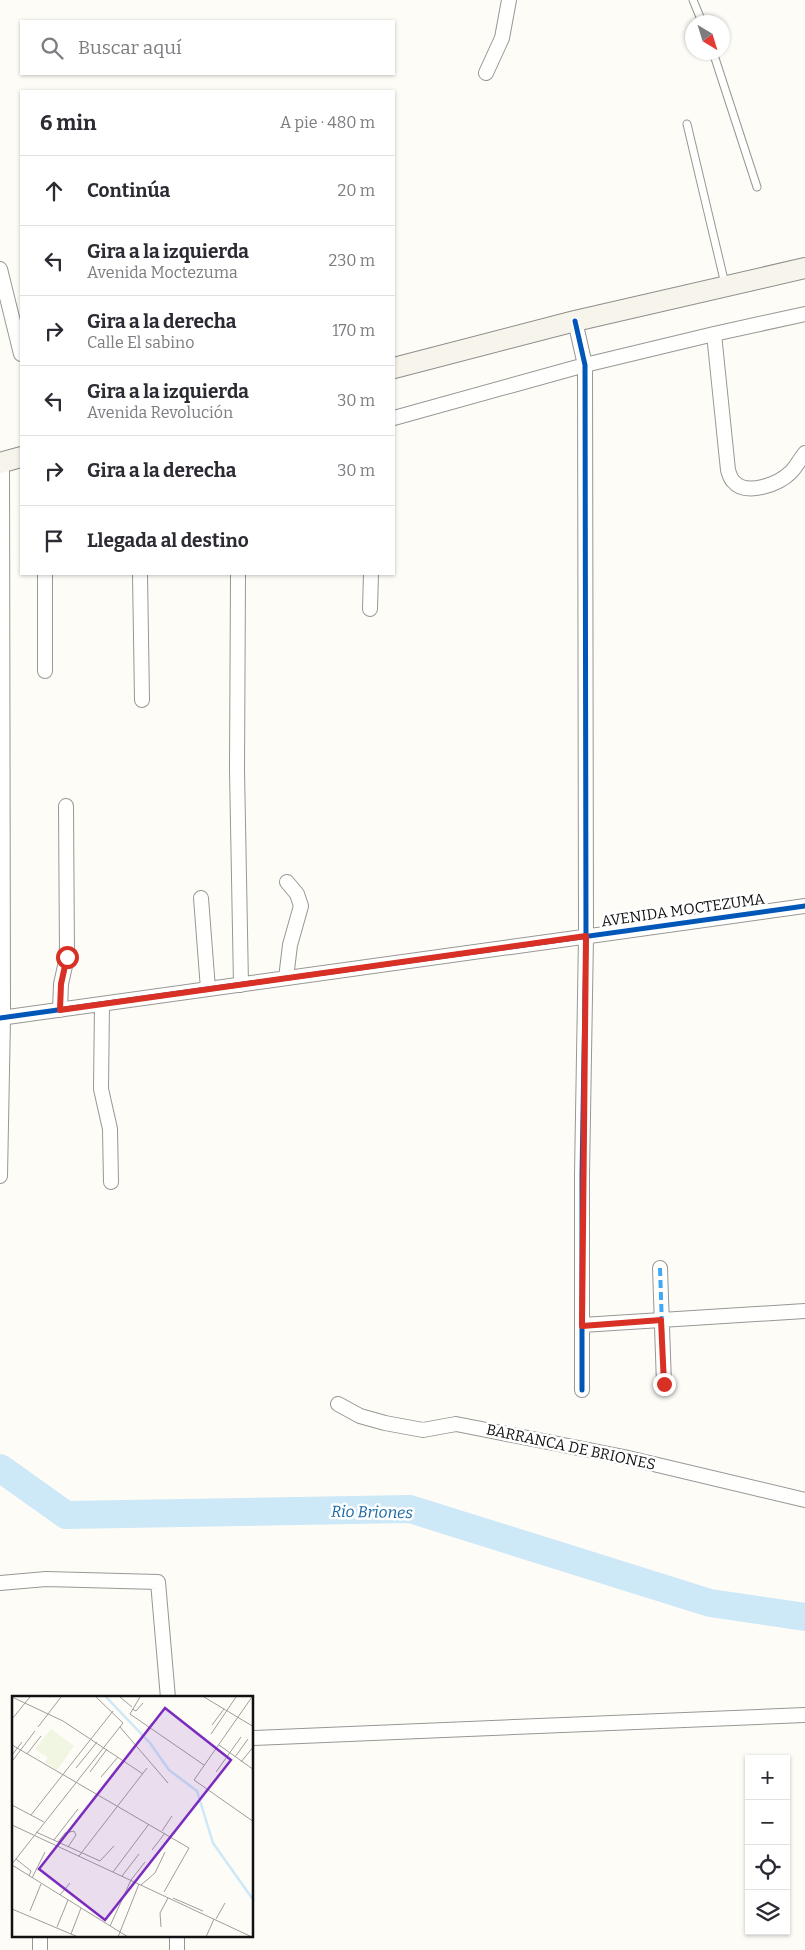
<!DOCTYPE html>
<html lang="es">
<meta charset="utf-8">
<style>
body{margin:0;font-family:Bitter,serif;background:#f2f2f3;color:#2b2b33}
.controls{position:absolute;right:15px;bottom:15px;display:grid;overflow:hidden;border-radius:0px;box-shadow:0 1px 4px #0004}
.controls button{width:45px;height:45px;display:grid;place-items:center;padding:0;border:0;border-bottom:1px solid #e1e1e2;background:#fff;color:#2b2b33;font:25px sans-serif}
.compass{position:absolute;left:685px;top:15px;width:45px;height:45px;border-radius:50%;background:#fff;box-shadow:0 1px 4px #0004;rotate:142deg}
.stop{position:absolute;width:15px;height:15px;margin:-11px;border:4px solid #d93025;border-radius:50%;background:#fff}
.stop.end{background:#d93025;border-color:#fff;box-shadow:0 1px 5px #0008}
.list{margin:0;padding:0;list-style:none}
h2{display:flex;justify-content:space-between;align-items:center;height:65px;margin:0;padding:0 20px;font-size:21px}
h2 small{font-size:16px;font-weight:400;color:#7c7c81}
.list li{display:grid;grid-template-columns:32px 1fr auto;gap:15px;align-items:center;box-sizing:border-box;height:70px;padding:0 20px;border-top:1px solid #e1e1e2}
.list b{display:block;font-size:19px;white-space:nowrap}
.list p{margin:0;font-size:16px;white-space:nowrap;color:#7c7c81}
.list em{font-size:16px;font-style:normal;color:#7c7c81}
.icon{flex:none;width:28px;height:28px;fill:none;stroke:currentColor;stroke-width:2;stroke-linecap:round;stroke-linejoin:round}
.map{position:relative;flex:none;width:805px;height:1950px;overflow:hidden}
.search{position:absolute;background:#fff;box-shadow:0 1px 4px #0004;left:20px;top:20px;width:375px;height:55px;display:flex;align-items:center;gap:12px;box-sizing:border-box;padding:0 18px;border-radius:0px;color:#7c7c81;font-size:19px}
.panel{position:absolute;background:#fff;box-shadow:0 1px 4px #0004;left:20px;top:90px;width:375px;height:485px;border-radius:0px}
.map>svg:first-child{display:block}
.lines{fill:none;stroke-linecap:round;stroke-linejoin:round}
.river{stroke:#cde8f7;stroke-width:28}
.lane-casing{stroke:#979795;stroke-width:9}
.street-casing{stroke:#979795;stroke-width:16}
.secondary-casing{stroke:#8e8d8b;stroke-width:22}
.lane{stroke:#fffffe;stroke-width:7}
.street{stroke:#fffffe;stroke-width:14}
.secondary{stroke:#f6f4eb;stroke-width:20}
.quiet{stroke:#3fa9f5;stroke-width:4;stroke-dasharray:8 4;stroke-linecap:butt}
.cycleway-casing{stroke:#fff;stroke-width:8}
.cycleway{stroke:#0057b8;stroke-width:5}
.route{stroke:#d93025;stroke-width:6}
.labels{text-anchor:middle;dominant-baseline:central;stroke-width:5;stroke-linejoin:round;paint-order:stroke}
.street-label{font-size:15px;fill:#111;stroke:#fff}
.water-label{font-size:16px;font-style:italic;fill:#1768a6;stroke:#fff}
.inset-river{fill:none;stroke:#cde8f7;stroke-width:2.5}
.inset-road{fill:none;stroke:#9f9e9b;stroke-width:1}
.view{fill:#7b2cbf;fill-opacity:0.15;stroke:#7b2cbf;stroke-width:2.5}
.inset-edge{fill:none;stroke:#111;stroke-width:2.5}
</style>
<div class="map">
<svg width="805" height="1950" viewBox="0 0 805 1950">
<rect width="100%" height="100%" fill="#fdfcf7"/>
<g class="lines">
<path class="river" d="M 0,1468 L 66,1515 L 410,1509 L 710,1603 L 805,1617"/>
<defs>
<path id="lane" d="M 693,0 L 702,22
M 713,52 L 757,187
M 687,124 L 725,284"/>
<path id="street" d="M 486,73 L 502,38 L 509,0
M 0,269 L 21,354
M 575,321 L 585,365 L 586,936 L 582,1175 L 582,1390
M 714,334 L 728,470 C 729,473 730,478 733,481 C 746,497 779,484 791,472 C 796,467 800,459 805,453
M 394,418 L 585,365 L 714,334 L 805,314
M 45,574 L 45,671
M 140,574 L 142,700
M 238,574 L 237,770 L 241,985
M 370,609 L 371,574
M 201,898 L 208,989
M 286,978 L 290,945 L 301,906 L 297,894 L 287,882
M 102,1004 L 101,1089 L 110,1129 L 111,1182
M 60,1010 L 61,984 L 67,957 L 66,806
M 0,1018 L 805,906
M 0,1176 L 3,1018 L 2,463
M 660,1268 L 664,1384
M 582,1325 L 805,1311
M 338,1404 L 360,1416 L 385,1423 L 423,1430 L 456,1424 L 624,1457 L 805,1500
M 0,1583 L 46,1579 L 158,1582 L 168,1698
M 252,1738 L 805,1715
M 40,1936 L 40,1950
M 177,1936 L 177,1950"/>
<path id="secondary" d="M 394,368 L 575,321 L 805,268
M 0,463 L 21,457"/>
</defs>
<use href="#lane" class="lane-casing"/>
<use href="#street" class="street-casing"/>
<use href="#secondary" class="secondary-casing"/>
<use href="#lane" class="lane"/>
<use href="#street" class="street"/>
<use href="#secondary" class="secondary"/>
<path class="quiet" d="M 660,1268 L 664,1384"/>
<defs>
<path id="cycleway" d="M 575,321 L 585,365 L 586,936 L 582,1175 L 582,1390
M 0,1018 L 805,906"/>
</defs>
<use href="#cycleway" class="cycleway-casing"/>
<use href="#cycleway" class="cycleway"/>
</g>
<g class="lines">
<path class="route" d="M 67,957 L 61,984 L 60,1010 L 586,936 L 582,1326 L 661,1320 L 664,1384"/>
</g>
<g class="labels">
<g class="street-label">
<text transform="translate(683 910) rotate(-8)">AVENIDA MOCTEZUMA</text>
<text transform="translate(571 1447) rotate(12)">BARRANCA DE BRIONES</text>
</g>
<g class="water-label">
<text transform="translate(372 1512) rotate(1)">Rio Briones</text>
</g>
</g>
<g transform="translate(12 1696)">
<rect width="241" height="241" fill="#fdfcf7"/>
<path d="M 39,33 L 62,50 L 45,74 L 33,66 L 36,62 L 23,53 Z" fill="#f0f6e1"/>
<path class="inset-river" d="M 94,1 L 138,47 L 157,74 L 185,95 L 201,147 L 242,205"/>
<path class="inset-road" d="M 0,1 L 51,25 L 131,78M 108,1 L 120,11M 128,1 L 118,18 L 192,69M 192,1 L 242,31M 240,1 L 182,84 L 242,126M 120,13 L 124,15 L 131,7M 0,23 L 18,1M 200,29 L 212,13M 26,31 L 49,1M 108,31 L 156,87M 199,38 L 224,1M 0,49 L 177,152 L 152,196M 207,49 L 242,74M 15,58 L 29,40M 0,59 L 10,46M 223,61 L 236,43M 1,64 L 23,35M 229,66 L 242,50M 64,72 L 85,46M 78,76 L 95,53M 204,76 L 229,41M 89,81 L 106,61M 0,109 L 32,126M 19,119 L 101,15M 0,129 L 240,241M 150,135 L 160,120M 24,136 L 88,165 L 102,150M 42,144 L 66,113M 46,146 L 53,137 L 62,135 L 64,139 L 56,151M 140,154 L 153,137M 67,160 L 135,72M 4,163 L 19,175 L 17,180M 0,168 L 111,27 L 84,1M 0,169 L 116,241M 101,176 L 137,128M 110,180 L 127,158M 20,182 L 33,156M 123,186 L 175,120M 129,189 L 143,177 L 153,156M 48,199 L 58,187M 161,202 L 191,215M 0,213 L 66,241M 18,215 L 29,188M 204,223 L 213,207M 98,230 L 119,184 L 133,166M 45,231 L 56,204M 149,231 L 148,217 L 156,202M 59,238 L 69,212M 106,241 L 127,188M 194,241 L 202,223"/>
<path class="view" d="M 153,12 L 219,64 L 93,224 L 27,173 Z"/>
<rect width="241" height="241" class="inset-edge"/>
</g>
</svg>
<div class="controls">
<button>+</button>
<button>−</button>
<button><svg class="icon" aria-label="locate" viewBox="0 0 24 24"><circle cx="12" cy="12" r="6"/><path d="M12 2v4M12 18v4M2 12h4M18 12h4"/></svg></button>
<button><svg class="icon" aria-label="layers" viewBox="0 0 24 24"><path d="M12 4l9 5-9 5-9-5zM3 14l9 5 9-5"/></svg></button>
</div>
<svg class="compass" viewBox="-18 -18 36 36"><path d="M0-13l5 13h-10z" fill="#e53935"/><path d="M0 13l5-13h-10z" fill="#7c7c81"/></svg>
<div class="stop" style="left:67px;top:957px"></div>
<div class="stop end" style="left:664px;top:1384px"></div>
<div class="search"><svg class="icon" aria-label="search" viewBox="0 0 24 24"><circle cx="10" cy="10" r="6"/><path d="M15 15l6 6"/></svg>Buscar aquí</div>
<section class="panel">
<h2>6 min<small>A pie · 480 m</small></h2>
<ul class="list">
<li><svg class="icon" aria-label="ahead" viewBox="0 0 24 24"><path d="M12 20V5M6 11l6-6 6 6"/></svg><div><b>Continúa</b></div><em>20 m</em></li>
<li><svg class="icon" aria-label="left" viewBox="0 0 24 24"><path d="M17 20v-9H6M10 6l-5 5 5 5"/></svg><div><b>Gira a la izquierda</b><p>Avenida Moctezuma</p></div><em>230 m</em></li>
<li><svg class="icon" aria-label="right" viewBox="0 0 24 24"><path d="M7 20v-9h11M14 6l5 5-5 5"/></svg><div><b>Gira a la derecha</b><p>Calle El sabino</p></div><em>170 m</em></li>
<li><svg class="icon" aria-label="left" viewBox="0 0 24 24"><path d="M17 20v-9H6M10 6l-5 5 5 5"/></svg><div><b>Gira a la izquierda</b><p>Avenida Revolución</p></div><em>30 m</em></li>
<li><svg class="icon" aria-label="right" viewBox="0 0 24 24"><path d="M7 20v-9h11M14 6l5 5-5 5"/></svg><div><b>Gira a la derecha</b></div><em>30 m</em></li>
<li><svg class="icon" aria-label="arrive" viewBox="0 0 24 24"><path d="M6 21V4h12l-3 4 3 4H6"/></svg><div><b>Llegada al destino</b></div></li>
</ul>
</section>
</div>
